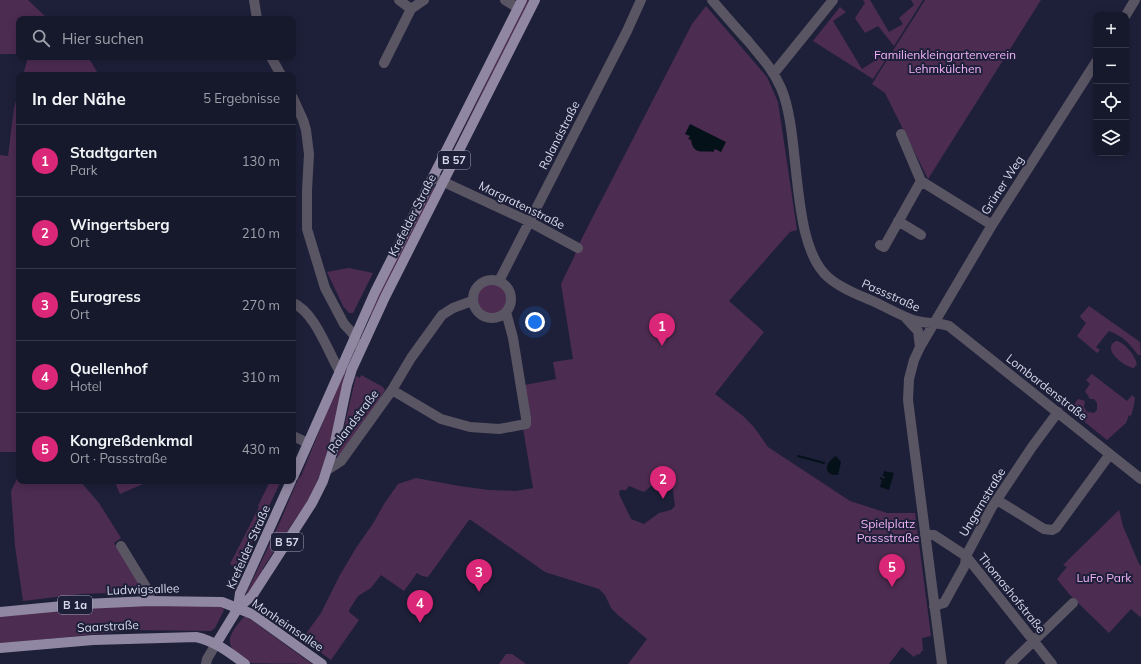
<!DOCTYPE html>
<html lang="de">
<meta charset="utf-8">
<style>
body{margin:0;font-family:Mulish,sans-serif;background:#1f2134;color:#f1f3f6}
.controls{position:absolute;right:12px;top:12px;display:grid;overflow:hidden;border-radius:8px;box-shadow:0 2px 10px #0003}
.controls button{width:36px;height:36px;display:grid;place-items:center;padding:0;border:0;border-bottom:1px solid #353748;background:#16182c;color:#f1f3f6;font:20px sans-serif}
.you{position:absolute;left:535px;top:322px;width:14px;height:14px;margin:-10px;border:3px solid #fff;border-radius:50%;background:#1a73e8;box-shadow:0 0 0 6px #1a73e833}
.badge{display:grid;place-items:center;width:26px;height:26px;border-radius:50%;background:#db2777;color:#fff;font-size:13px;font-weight:700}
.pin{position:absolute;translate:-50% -33px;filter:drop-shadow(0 1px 2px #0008)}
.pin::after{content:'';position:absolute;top:21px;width:14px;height:12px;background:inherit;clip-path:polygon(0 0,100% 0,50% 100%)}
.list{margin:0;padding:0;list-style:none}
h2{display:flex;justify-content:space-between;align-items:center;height:52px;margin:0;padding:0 16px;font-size:17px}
h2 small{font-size:13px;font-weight:400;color:#9ea0a9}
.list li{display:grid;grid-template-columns:26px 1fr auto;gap:12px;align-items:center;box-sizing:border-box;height:72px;padding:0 16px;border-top:1px solid #353748}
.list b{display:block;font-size:15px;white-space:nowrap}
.list p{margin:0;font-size:13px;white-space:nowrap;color:#9ea0a9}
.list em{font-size:13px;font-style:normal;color:#9ea0a9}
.icon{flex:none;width:22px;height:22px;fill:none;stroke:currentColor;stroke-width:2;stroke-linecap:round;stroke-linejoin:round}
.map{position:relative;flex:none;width:1141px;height:664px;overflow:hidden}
.search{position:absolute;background:#16182c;box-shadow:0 2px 10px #0003;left:16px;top:16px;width:280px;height:44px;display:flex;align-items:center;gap:10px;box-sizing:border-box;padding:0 14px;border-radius:8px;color:#9ea0a9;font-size:15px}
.panel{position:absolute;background:#16182c;box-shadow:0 2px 10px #0003;left:16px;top:72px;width:280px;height:412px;border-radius:8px}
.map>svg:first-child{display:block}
.green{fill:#4d2c52;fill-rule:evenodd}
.water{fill:#051118}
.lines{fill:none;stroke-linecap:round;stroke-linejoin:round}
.stream{stroke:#051118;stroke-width:2}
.minor{stroke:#5a5563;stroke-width:10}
.major{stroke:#9087a2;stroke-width:10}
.labels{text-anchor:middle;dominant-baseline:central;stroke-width:4;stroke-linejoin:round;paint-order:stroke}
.shield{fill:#1e203a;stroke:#9fa2b6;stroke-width:1}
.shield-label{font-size:11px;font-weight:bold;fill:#d6d9eb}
.park-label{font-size:12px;fill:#f2b2f9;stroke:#1e203a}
.street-label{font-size:12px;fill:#d6d9eb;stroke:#1e203a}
</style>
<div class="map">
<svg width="1141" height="664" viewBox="0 0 1141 664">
<rect width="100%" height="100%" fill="#1e203a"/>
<path class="green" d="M 0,0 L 28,0 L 48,19 L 19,19 L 19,54 L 0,54 Z
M 526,0 L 531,0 L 446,166 Z
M 863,0 L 870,0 L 889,32 L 903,24 L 899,18 L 914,5 L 911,0 L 923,0 L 894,46 L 878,26 L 865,33 L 855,18 L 865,3 Z
M 925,0 L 1041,0 L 928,179 L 885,93 L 872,84 Z
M 706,6 L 767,77 L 778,102 L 797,230 L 790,232 L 729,301 L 764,332 L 715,394 L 743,416 L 754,427 L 768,447 L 850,501 L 887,513 L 915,513 L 931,636 L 922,638 L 923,651 L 921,651 L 921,653 L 918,655 L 917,654 L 914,657 L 902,647 L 889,664 L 628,664 L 647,639 L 618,615 L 611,608 L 605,595 L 599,589 L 545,572 L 471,520 L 469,520 L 428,577 L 422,576 L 417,573 L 404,591 L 381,575 L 371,588 L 358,596 L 349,610 L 349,612 L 359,620 L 331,660 L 302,639 L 321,613 L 340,575 L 356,548 L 374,522 L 384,504 L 398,484 L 416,478 L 459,486 L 489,490 L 516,491 L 533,488 L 523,428 L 530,427 L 531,425 L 525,385 L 556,379 L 553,362 L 573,359 L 561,284 L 574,257 L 581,240 L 692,24 ZM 672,484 L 675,506 L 671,510 L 659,513 L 644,524 L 631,519 L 619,494 L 620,490 L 626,490 L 629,486 L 644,492 L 651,486 Z
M 840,7 L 846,12 L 833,21 L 862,69 L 876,60 L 872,54 L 878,51 L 885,61 L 873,79 L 813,41 Z
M 28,57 L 88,57 L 99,75 L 23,75 Z
M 19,90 L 19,452 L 0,452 L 0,155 L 8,156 L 14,108 Z
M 436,187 L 372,316 L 368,315 L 431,190 Z
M 349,268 L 373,273 L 353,313 L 349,313 L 343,306 L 327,272 Z
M475 299a16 16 0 1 1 32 0a16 16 0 1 1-32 0Z
M 1089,306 L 1140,342 L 1141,355 L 1138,355 C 1129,343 1124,337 1109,331 L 1096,347 L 1100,350 L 1097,353 L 1077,336 L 1086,323 L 1081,318 L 1080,316 Z
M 1116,341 C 1125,342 1135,356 1137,364 L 1134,368 C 1126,368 1100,349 1116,341 Z
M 348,364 C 340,392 336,421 328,449 C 322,473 312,494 300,515 L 298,515 L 263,568 L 264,571 L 248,595 L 246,594 L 280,522 L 298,479 L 301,476 L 323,422 L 322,420 Z
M 1092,374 L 1127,401 L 1132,395 L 1135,398 L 1134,405 L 1131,416 L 1129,415 L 1126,423 L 1107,440 L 1065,406 L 1068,403 L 1073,406 L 1078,399 L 1085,401 L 1084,407 L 1087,412 L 1094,413 L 1097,410 L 1097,403 L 1094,399 L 1090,399 L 1085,391 L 1090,384 L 1086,380 Z
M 361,375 L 383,387 L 385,390 L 381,396 L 383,398 L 338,459 L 337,458 L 356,376 L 360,378 Z
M 19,471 L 19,481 L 80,481 L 99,503 L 121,538 L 114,543 L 139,583 L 139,589 L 134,592 L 81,594 L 23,601 L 15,546 L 11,491 L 16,481 Z
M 117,481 L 150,481 L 120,494 L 116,485 Z
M 270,481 L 281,481 L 239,569 L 230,564 L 259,507 L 258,506 Z
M 1119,510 L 1123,526 L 1139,564 L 1141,566 L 1141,616 L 1140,617 L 1131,609 L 1109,633 L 1070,595 L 1057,579 L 1067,567 L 1063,565 Z
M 161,604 L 223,607 L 224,610 L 215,628 L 211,631 L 133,630 L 0,644 L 0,616 L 73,608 Z
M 244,617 L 247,617 L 312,664 C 302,664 256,664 249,663 C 240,659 228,649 230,638 C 232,631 238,624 242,619 Z
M 506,654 L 512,654 L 526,664 L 499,664 Z"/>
<path class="water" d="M 690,124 L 726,142 L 721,152 L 715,149 L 713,152 C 704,150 693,156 691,140 L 688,139 L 690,136 L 685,134 Z
M 836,456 L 841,462 L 838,475 C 822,476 825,462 836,456 Z
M 884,471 L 894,473 L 889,490 L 880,487 L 882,480 L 880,479 L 880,477 L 884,479 L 885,477 L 883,476 Z"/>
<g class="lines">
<path class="stream" d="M 798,456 L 824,463"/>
<path class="minor" d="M 254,0 L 257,19
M 399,0 L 411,9
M 505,0 L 518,8
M 712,0 C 724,14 736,28 748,41 C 760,56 773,69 781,88 C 802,136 789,245 829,278 C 842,289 859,295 875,302 C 887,308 900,315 913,320 C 925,324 938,322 949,326 L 1141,479
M 1126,15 L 1135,0
M 271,57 L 281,75
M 384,63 L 411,9 L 424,0
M 774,73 L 833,0
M 293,98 L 303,120 L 306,130 L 309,154 L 307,190 L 307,229 L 325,288 L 344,324 L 355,336 L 355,344
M 901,134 L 921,181
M 433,177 L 530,222 L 578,248
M 898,221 L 921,235
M 880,245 L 884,247 L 921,181 L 992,225
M473 299a19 19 0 1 1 38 0a19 19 0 1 1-38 0Z
M 499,281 L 627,31 L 641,0
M 293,303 C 315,312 328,352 340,372
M 906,318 L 918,331 L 920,347
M 392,390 L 441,419 L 470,427 L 499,429 L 526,424 L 526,418 L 513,338 L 506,312
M 293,436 L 308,443
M 327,470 L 341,461 L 392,390 L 411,358 L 442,315 L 453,308 L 472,301
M 997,500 L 1044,529 L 1052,530 L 1056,528 L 1110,454
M 925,535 L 934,535 L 966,556 L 1052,664
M 121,546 L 149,592 L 150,601
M 934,606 L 944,603 L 965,565 L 966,556 L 992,507 L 1032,447 L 1058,412
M 206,664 L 207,659 L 216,644
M 942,664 L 908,400 L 909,379 L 914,360 L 920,347 L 992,225 L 1096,62
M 1010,664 L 1073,603"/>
<path class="major" d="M 293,477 L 375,292 L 522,0
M 238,608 L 252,596 L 312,503 L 323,481 L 334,447 L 347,385 L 352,369 L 385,297 L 535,0
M 0,612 L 84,604 L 150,601 L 222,602 L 252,614 L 322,664
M 216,644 L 238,608 L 240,593 L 243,587 L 291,481
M 0,648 L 93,640 L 196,637 C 215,641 230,653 245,664"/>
</g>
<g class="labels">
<g class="shield">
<rect x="438" y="151" width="32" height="18" rx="3"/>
<rect x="271" y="533" width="32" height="18" rx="3"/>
<rect x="58" y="596" width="34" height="18" rx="3"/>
</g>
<g class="shield-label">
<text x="454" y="160">B 57</text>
<text x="287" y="542">B 57</text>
<text x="75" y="605">B 1a</text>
</g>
<g class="park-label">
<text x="945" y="54">Familienkleingartenverein<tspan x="945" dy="14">Lehmkülchen</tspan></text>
<text x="888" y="523">Spielplatz<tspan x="888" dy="14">Passstraße</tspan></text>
<text x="1104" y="577">LuFo Park</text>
</g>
<g class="street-label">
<text transform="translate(559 135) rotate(-63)">Rolandstraße</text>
<text transform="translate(1002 185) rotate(-57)">Grüner Weg</text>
<text transform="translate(522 205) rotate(26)">Margratenstraße</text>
<text transform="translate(412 215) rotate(-63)">Krefelder Straße</text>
<text transform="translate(891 295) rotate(24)">Passstraße</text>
<text transform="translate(1047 387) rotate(38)">Lombardenstraße</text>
<text transform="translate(353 421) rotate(-53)">Rolandstraße</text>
<text transform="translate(982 502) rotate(-59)">Ungarnstraße</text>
<text transform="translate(248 547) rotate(-66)">Krefelder Straße</text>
<text transform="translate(143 589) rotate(-2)">Ludwigsallee</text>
<text transform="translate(1012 593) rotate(51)">Thomashofstraße</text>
<text transform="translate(288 625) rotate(34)">Monheimsallee</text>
<text transform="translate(108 626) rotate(-3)">Saarstraße</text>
</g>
</g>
</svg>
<div class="controls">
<button>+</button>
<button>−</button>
<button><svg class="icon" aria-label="locate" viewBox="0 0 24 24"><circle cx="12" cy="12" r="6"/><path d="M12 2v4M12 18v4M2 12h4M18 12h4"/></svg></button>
<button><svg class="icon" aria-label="layers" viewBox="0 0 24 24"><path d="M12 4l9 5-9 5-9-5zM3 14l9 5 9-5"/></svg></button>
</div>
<div class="you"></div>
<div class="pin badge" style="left:662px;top:346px">1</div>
<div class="pin badge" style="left:663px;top:499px">2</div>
<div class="pin badge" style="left:479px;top:592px">3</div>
<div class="pin badge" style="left:420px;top:623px">4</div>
<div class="pin badge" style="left:892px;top:587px">5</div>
<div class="search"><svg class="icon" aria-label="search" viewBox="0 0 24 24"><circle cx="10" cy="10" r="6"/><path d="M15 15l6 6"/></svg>Hier suchen</div>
<section class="panel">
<h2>In der Nähe<small>5 Ergebnisse</small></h2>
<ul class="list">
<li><span class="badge">1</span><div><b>Stadtgarten</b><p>Park</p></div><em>130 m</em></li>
<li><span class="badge">2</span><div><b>Wingertsberg</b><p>Ort</p></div><em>210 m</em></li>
<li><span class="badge">3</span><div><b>Eurogress</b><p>Ort</p></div><em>270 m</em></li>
<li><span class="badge">4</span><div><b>Quellenhof</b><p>Hotel</p></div><em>310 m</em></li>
<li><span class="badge">5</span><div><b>Kongreßdenkmal</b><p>Ort · Passstraße</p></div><em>430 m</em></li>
</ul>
</section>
</div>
